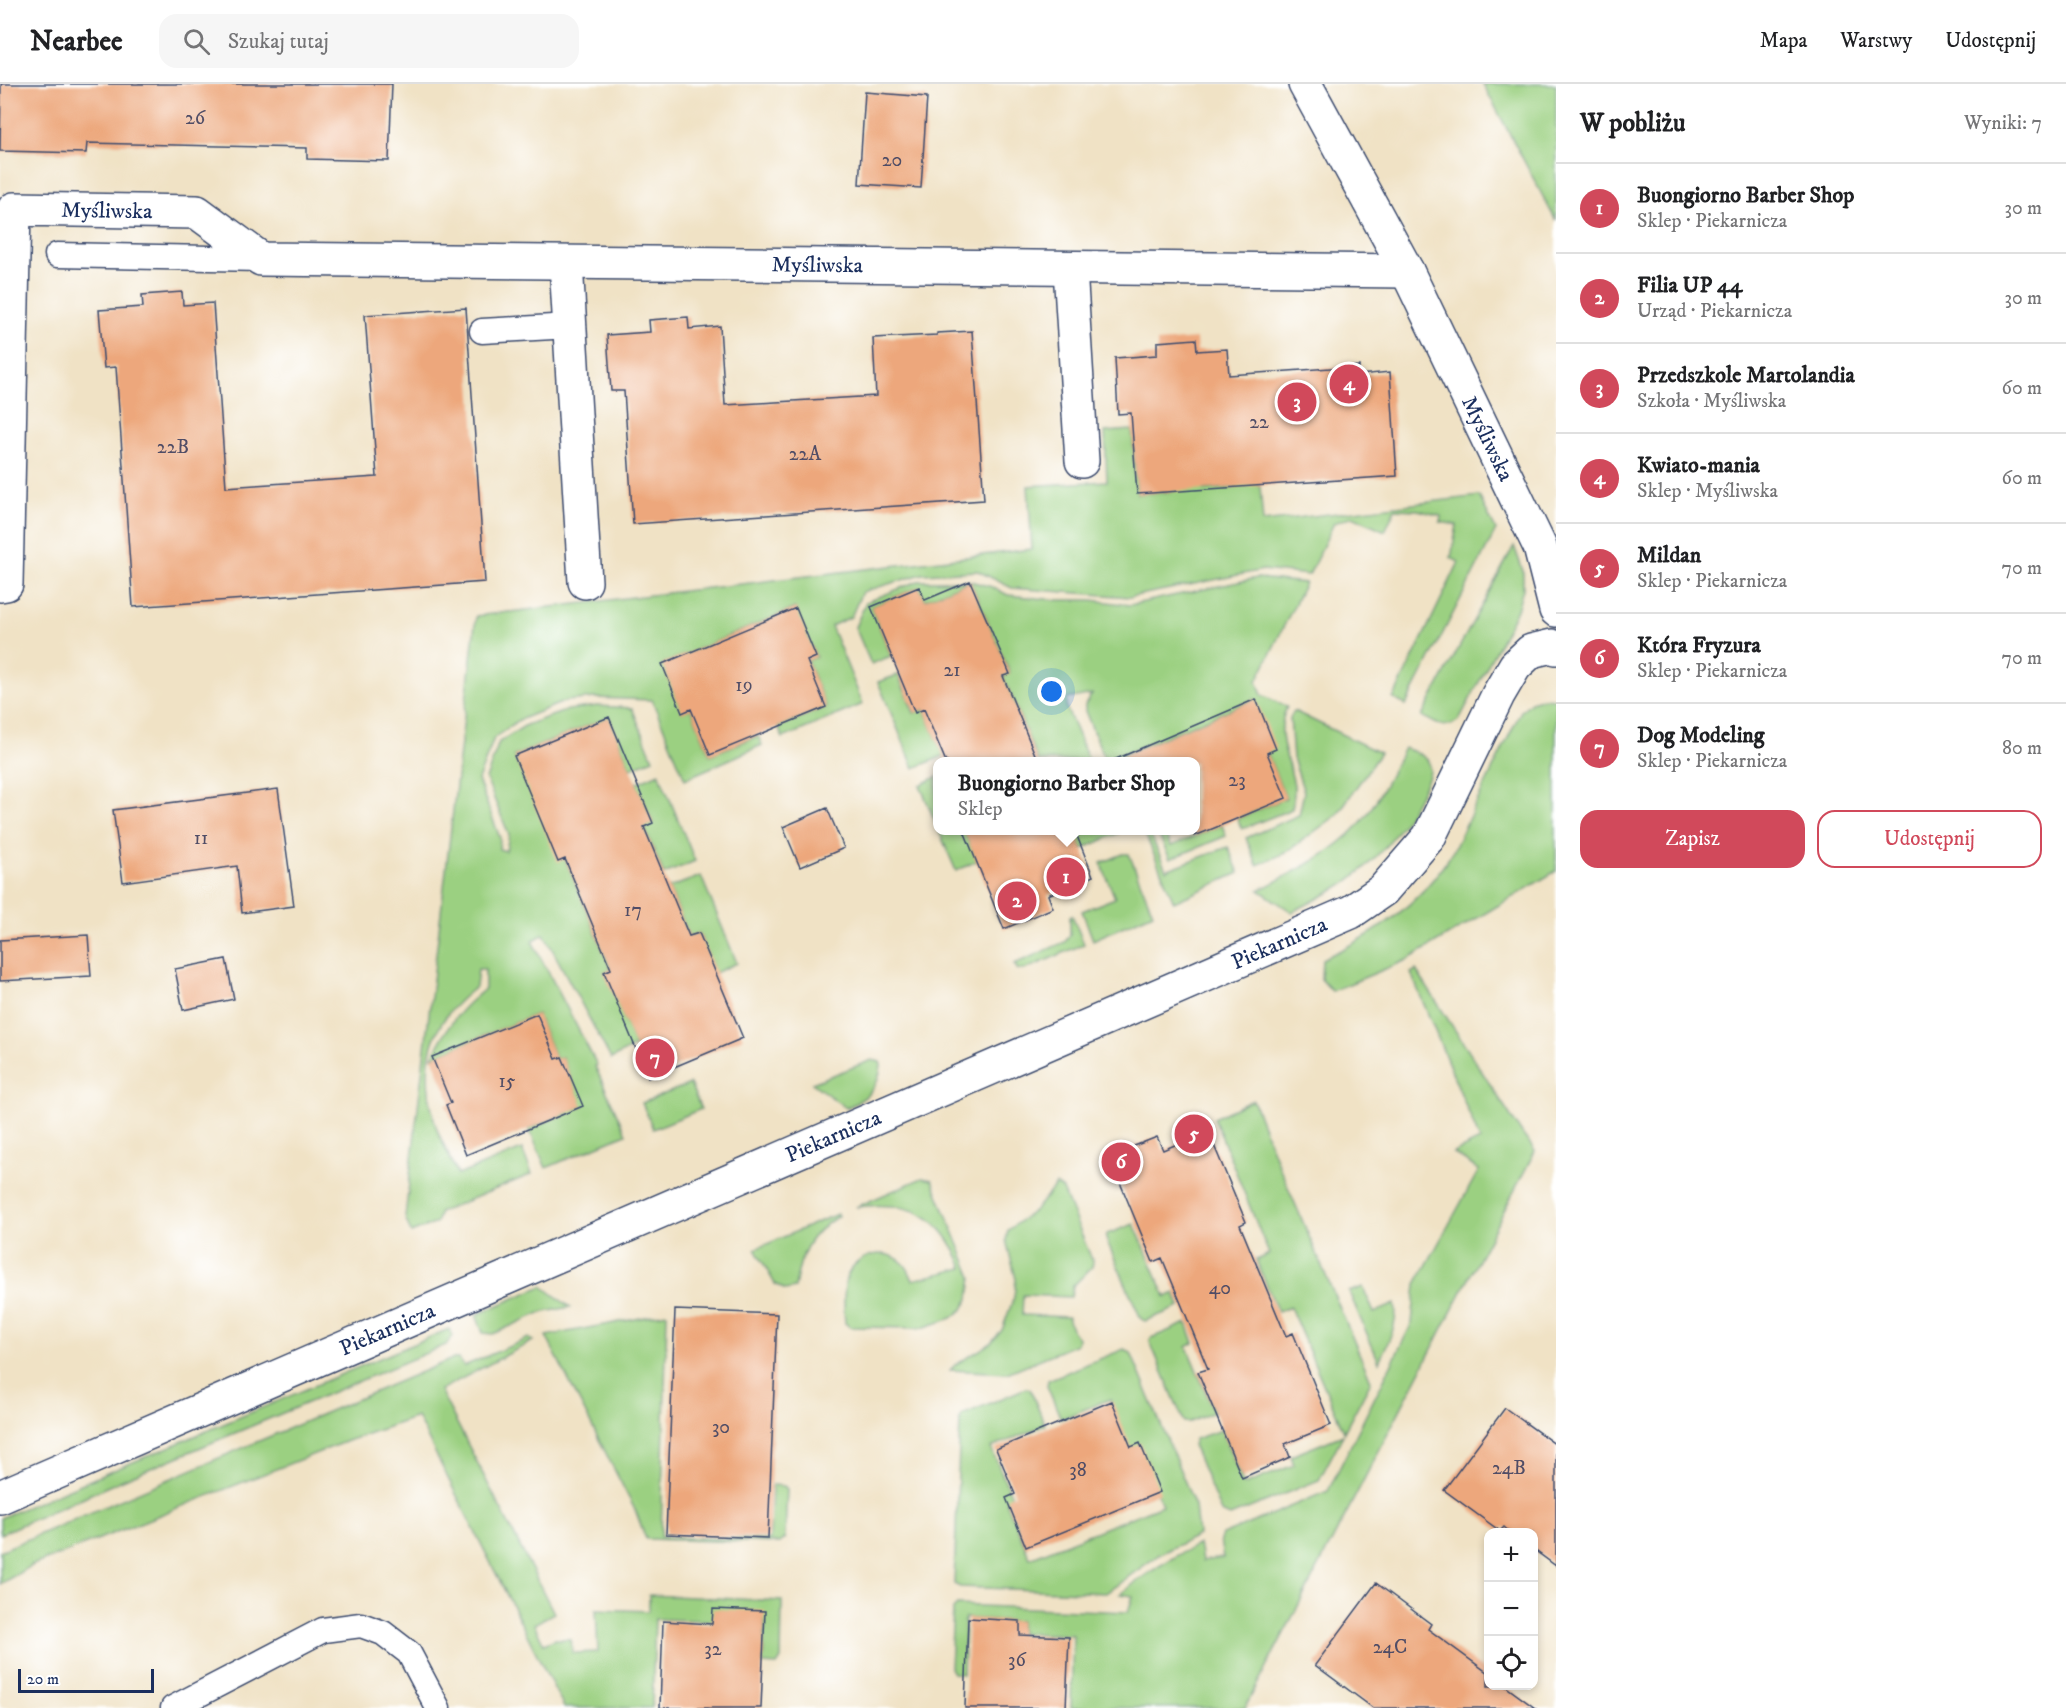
<!DOCTYPE html>
<html lang="pl">
<meta charset="utf-8">
<style>
body{margin:0;font-family:"IM FELL DW Pica",serif;background:#f6f6f6;color:#202124}
.controls{position:absolute;right:18px;bottom:18px;display:grid;overflow:hidden;border-radius:12px;box-shadow:0 3px 9px #0003}
.controls button{width:54px;height:54px;display:grid;place-items:center;padding:0;border:0;border-bottom:2px solid #e0e0e0;background:#fff;color:#202124;font:30px sans-serif}
.scale{position:absolute;left:18px;bottom:15px;width:136px;box-sizing:border-box;padding-left:6px;border:3px solid #1b2f5e;border-top:0;font-size:16px;line-height:21px;white-space:nowrap;color:#1b2f5e;-webkit-text-stroke:4px #fff;paint-order:stroke}
.you{position:absolute;left:1052px;top:608px;width:21px;height:21px;margin:-15px;border:4px solid #fff;border-radius:50%;background:#1a73e8;box-shadow:0 0 0 9px #1a73e833}
.badge{display:grid;place-items:center;width:39px;height:39px;border-radius:50%;background:#d1495b;color:#fff;font-size:20px;font-weight:700}
.pin{position:absolute;translate:-50% -50%;border:3px solid #fff;box-shadow:0 2px 6px #0006}
.popup{position:absolute;left:933px;top:673px;width:267px;height:78px;box-sizing:border-box;display:grid;place-content:center;border-radius:12px;background:#fff;filter:drop-shadow(0 2px 4px #0005);font-size:20px;white-space:nowrap;color:#757577}
.popup b{font-size:22px;color:#202124}
.popup::after{content:'';position:absolute;left:50%;top:100%;margin-left:-12px;border:12px solid transparent;border-top-color:#fff}
.list{margin:0;padding:0;list-style:none}
h2{display:flex;justify-content:space-between;align-items:center;height:78px;margin:0;padding:0 24px;font-size:26px}
h2 small{font-size:20px;font-weight:400;color:#757577}
.list li{display:grid;grid-template-columns:39px 1fr auto;gap:18px;align-items:center;box-sizing:border-box;height:90px;padding:0 24px;border-top:2px solid #e0e0e0}
.list b{display:block;font-size:22px;white-space:nowrap}
.list p{margin:0;font-size:20px;white-space:nowrap;color:#757577}
.list em{font-size:20px;font-style:normal;color:#757577}
.actions{display:flex;gap:12px;padding:18px 24px}
.actions a{flex:1;padding:14px 0;border:2px solid #d1495b;border-radius:18px;text-align:center;font-size:21px;color:#d1495b}
.actions .main{background:#d1495b;color:#fff}
.icon{flex:none;width:33px;height:33px;fill:none;stroke:currentColor;stroke-width:2;stroke-linecap:round;stroke-linejoin:round}
.map{position:relative;flex:none;width:1556px;height:1624px;overflow:hidden}
header{display:flex;align-items:center;gap:36px;box-sizing:border-box;height:84px;padding:0 30px;background:#fff;border-bottom:2px solid #e0e0e0}
header strong{font-size:28px}
nav{display:flex;gap:33px;margin-inline-start:auto;font-size:21px}
.search{width:420px;height:54px;background:#f6f6f6;display:flex;align-items:center;gap:15px;box-sizing:border-box;padding:0 21px;border-radius:18px;color:#757577;font-size:22px}
main{display:flex}
aside{flex:1;background:#fff}
.map>svg:first-child{display:block}
.green{fill:#9bd081;stroke:#5b8070;stroke-width:1.5}
.building{fill:#eda77c}
.lines{fill:none;stroke-linecap:round;stroke-linejoin:round}
.service-casing{stroke:#3b4a6d;stroke-width:27}
.minor-casing{stroke:#3b4a6d;stroke-width:36}
.tertiary-casing{stroke:#3b4a6d;stroke-width:36}
.service{stroke:#fff;stroke-width:24}
.minor{stroke:#fff;stroke-width:33}
.tertiary{stroke:#fff;stroke-width:33}
.labels{text-anchor:middle;dominant-baseline:central;stroke-width:4.5;stroke-linejoin:round;paint-order:stroke}
.number-label{font-size:20px;fill:#504d66}
.street-label{font-size:22px;fill:#1b2f5e;stroke:#fff}
</style>
<header>
<strong>Nearbee</strong>
<div class="search"><svg class="icon" aria-label="search" viewBox="0 0 24 24"><circle cx="10" cy="10" r="6"/><path d="M15 15l6 6"/></svg>Szukaj tutaj</div>
<nav><a>Mapa</a><a>Warstwy</a><a>Udostępnij</a></nav>
</header>
<main>
<div class="map">
<svg width="1556" height="1624" viewBox="0 0 1556 1624">
<rect width="100%" height="100%" fill="#fff"/>
<filter id="ink" filterUnits="userSpaceOnUse"><feTurbulence type="fractalNoise" baseFrequency=".0167" numOctaves="2"/><feDisplacementMap in="SourceGraphic" scale="12" xChannelSelector="R" yChannelSelector="G"/><feConvolveMatrix kernelMatrix="1 2 1 2 8 2 1 2 1" color-interpolation-filters="sRGB"/></filter>
<filter id="wash" filterUnits="userSpaceOnUse"><feTurbulence type="fractalNoise" baseFrequency=".008" numOctaves="4" result="noise"/><feDisplacementMap in="SourceGraphic" scale="24" xChannelSelector="R" yChannelSelector="G"/><feGaussianBlur stdDeviation="1.35" result="paint"/><feColorMatrix in="noise" values="0 0 0 0 0 0 0 0 0 0 0 0 0 0 0 0 0 1.4 0 .05"/><feComposite in="paint" operator="in"/></filter>
<g filter="url(#wash)">
<rect width="100%" height="100%" fill="#f0e2c5"/>
<path class="green" d="M 1483,0 L 1556,0 L 1556,137 Z
M 1132,346 L 1137,410 L 1170,408 L 1202,398 L 1203,406 L 1236,404 L 1236,395 L 1257,394 L 1258,402 L 1260,402 L 1263,438 L 1479,412 L 1496,446 L 1406,621 L 1393,615 L 1459,478 L 1451,474 L 1457,441 L 1440,438 L 1441,432 L 1418,426 L 1395,425 L 1385,447 L 1353,432 L 1334,439 L 1309,491 L 1263,486 L 1130,513 L 1012,504 L 978,487 L 922,490 L 862,508 L 851,533 L 831,542 L 863,620 L 783,654 L 778,643 L 826,623 L 807,577 L 816,573 L 795,524 L 663,580 L 682,628 L 691,625 L 710,671 L 758,652 L 762,661 L 685,695 L 652,616 L 595,614 L 566,617 L 519,636 L 494,654 L 478,696 L 500,754 L 499,765 L 506,767 L 509,751 L 486,695 L 499,658 L 526,641 L 568,626 L 597,622 L 632,624 L 653,675 L 630,684 L 609,633 L 514,672 L 565,775 L 611,885 L 605,888 L 635,962 L 611,975 L 544,850 L 532,857 L 597,981 L 595,982 L 626,1050 L 546,1084 L 529,1045 L 582,1022 L 562,973 L 556,975 L 537,930 L 432,973 C 447,943 458,926 485,905 L 485,885 L 478,885 L 476,903 C 427,939 420,982 435,1039 C 440,1057 451,1074 458,1091 L 522,1065 L 532,1090 L 440,1128 L 436,1139 L 411,1149 L 405,1133 L 476,532 L 1032,465 L 1028,402 L 1107,397 L 1105,348 Z
M 1514,462 L 1523,487 L 1523,505 L 1517,526 L 1459,636 C 1443,647 1437,640 1422,632 Z
M 1257,494 L 1305,499 L 1257,597 L 1262,611 L 1287,623 C 1274,648 1289,676 1294,701 C 1295,709 1293,717 1292,725 L 1242,745 L 1237,735 L 1286,714 L 1267,669 L 1255,615 L 1122,671 L 1124,677 L 1106,678 L 1085,627 L 1085,621 L 1092,610 L 1067,615 L 1066,623 L 1089,677 L 1038,677 L 1003,592 L 1010,589 L 970,497 L 992,503 L 1008,511 L 1055,516 L 1092,516 L 1130,521 Z
M 918,497 L 969,497 L 925,516 L 919,503 L 871,523 L 891,572 L 871,580 L 855,543 L 866,518 Z
M 898,591 L 914,629 L 924,625 L 944,672 L 914,684 L 878,598 Z
M 1543,614 L 1556,615 L 1556,787 L 1407,876 L 1332,907 L 1321,895 L 1322,875 C 1377,850 1419,821 1452,769 L 1521,627 L 1531,618 Z
M 1294,627 L 1380,669 L 1337,731 L 1285,769 L 1257,781 L 1246,754 L 1299,731 L 1304,708 L 1293,674 L 1290,634 Z
M 1404,664 C 1412,667 1424,670 1428,677 C 1434,687 1426,698 1422,707 C 1403,746 1371,785 1334,806 C 1320,814 1306,821 1292,828 L 1259,806 C 1290,790 1324,774 1350,750 C 1373,729 1390,691 1404,664 Z
M 659,689 L 695,777 L 664,790 L 644,743 L 653,739 L 636,699 Z
M 937,693 L 937,742 L 920,701 Z
M 1222,741 L 1226,752 L 1170,775 L 1157,747 L 1164,747 L 1171,762 Z
M 939,747 L 964,747 L 977,777 L 956,787 Z
M 1075,747 L 1118,747 L 1119,749 L 1082,765 Z
M 1144,747 L 1149,747 L 1166,786 L 1228,763 L 1239,789 L 1174,818 Z
M 1123,770 L 1129,770 L 1153,829 L 1093,856 L 1082,827 L 1115,814 L 1101,779 Z
M 701,792 L 737,879 L 715,889 L 699,849 L 689,852 L 669,804 Z
M 1072,831 L 1084,860 L 1024,886 L 1018,886 L 1014,880 L 1065,858 L 1070,851 L 1070,832 Z
M 1416,886 L 1523,1051 L 1535,1067 L 1245,1624 L 1071,1624 L 1073,1551 L 1021,1549 L 1020,1537 L 965,1534 L 963,1590 L 953,1589 L 950,1584 L 953,1525 L 957,1521 L 1128,1528 L 1133,1512 L 1120,1510 C 1145,1490 1170,1474 1199,1460 L 1202,1477 L 1223,1474 L 1220,1456 L 1222,1451 L 1328,1407 L 1412,1239 L 1416,1200 L 1479,1086 L 1453,1069 L 1480,1056 L 1411,889 Z
M 872,976 L 880,978 L 881,981 C 879,1005 866,1015 846,1024 L 812,999 Z
M 690,1000 L 701,1025 L 653,1045 L 642,1019 Z
M 1253,1016 L 1276,1075 L 1371,1297 L 1344,1348 L 1290,1223 L 1278,1228 L 1256,1176 L 1269,1170 L 1214,1034 Z
M 922,1094 L 932,1096 L 972,1193 L 969,1215 L 963,1225 L 952,1234 L 922,1244 L 850,1243 L 845,1239 C 844,1228 843,1203 847,1193 C 855,1170 887,1162 904,1180 C 909,1185 910,1191 913,1196 L 963,1184 C 942,1131 913,1116 856,1123 Z
M 1056,1101 L 1063,1106 L 1093,1178 L 1092,1183 L 1073,1202 L 1071,1213 L 1023,1211 L 1022,1231 L 1068,1233 L 1073,1248 L 1078,1254 L 1077,1260 L 1007,1289 L 950,1286 L 956,1280 L 990,1260 L 1002,1246 L 1014,1213 L 1016,1195 L 1006,1156 L 1008,1146 L 1035,1126 Z
M 837,1130 L 838,1132 C 808,1151 800,1170 795,1204 L 785,1206 L 775,1200 L 755,1165 Z
M 1134,1140 L 1166,1213 L 1175,1209 L 1180,1223 L 1145,1237 L 1141,1235 L 1106,1155 L 1107,1150 Z
M 542,1202 L 570,1223 L 540,1229 L 493,1250 L 483,1249 L 476,1231 Z
M 1363,1203 L 1374,1229 L 1395,1220 C 1399,1241 1387,1259 1379,1278 L 1349,1208 Z
M 667,1229 L 661,1453 L 770,1456 L 772,1401 L 784,1402 L 787,1405 L 785,1454 L 779,1459 L 646,1455 L 636,1428 L 546,1252 Z
M 1187,1239 L 1194,1259 L 1187,1263 L 1214,1328 L 1190,1338 L 1184,1338 L 1150,1258 L 1151,1254 Z
M 449,1245 L 453,1252 L 446,1261 L 127,1394 L 0,1450 L 0,1434 Z
M 529,1254 L 533,1257 L 440,1306 L 554,1529 L 534,1540 L 544,1560 L 555,1555 L 571,1555 L 572,1569 L 598,1568 L 596,1525 L 649,1527 L 649,1511 L 782,1517 L 781,1575 L 777,1581 L 763,1580 L 765,1538 L 655,1535 L 652,1624 L 564,1624 L 417,1333 L 347,1357 L 33,1481 L 0,1500 L 0,1467 L 452,1275 L 459,1275 L 464,1282 Z
M 1124,1265 L 1131,1269 L 1195,1422 L 1198,1451 L 1160,1470 L 1106,1509 L 960,1503 L 954,1500 L 960,1336 L 962,1331 L 1026,1304 L 1030,1305 L 1045,1341 L 991,1364 L 1013,1415 L 1006,1418 L 1030,1474 L 1162,1421 L 1138,1364 L 1130,1366 L 1110,1315 L 1061,1335 L 1047,1302 L 1048,1296 Z
M 1221,1346 L 1244,1401 L 1294,1381 L 1291,1372 L 1343,1351 L 1319,1396 L 1230,1432 L 1221,1428 L 1193,1361 L 1195,1355 Z"/>
<g id="blocks">
<path class="building" d="M 1,0 L 392,0 L 389,77 L 307,75 L 307,64 L 87,59 L 86,69 L 0,67 Z
M 865,8 L 927,13 L 921,104 L 859,100 Z
M 182,208 L 183,221 L 213,219 L 226,403 L 377,393 L 365,231 L 466,224 L 485,498 L 133,523 L 116,283 L 104,284 L 99,226 L 143,223 L 142,211 Z
M 688,233 L 689,245 L 720,242 L 725,321 L 876,312 L 873,254 L 937,251 L 937,249 L 972,247 L 984,416 L 633,440 L 624,307 L 611,307 L 607,251 L 650,248 L 649,236 Z
M 1196,255 L 1197,267 L 1227,265 L 1229,291 L 1359,282 L 1359,291 L 1390,288 L 1397,392 L 1137,410 L 1131,329 L 1118,330 L 1115,274 L 1157,271 L 1157,258 Z
M 970,497 L 1010,590 L 1003,592 L 1038,678 L 946,678 L 924,625 L 915,629 L 871,523 L 919,503 L 925,516 Z
M 796,524 L 816,573 L 807,577 L 826,623 L 710,671 L 691,625 L 682,629 L 662,580 Z
M 1256,615 L 1276,665 L 1267,669 L 1286,714 L 1229,738 L 1195,752 L 1195,678 L 1109,678 Z
M 609,633 L 653,739 L 644,743 L 689,852 L 699,849 L 743,954 L 648,994 L 604,888 L 611,885 L 565,775 L 558,778 L 514,672 Z
M 278,705 L 294,822 L 242,829 L 237,782 L 123,798 L 113,726 Z
M 827,724 L 844,764 L 800,783 L 783,743 Z
M 964,747 L 1075,747 L 1093,792 L 1048,811 L 1053,824 L 1004,845 Z
M 88,851 L 91,892 L 0,897 L 0,856 Z
M 226,875 L 234,915 L 183,926 L 175,885 Z
M 537,930 L 556,975 L 562,973 L 583,1022 L 466,1071 L 446,1021 L 451,1019 L 432,973 Z
M 1208,1047 L 1246,1138 L 1240,1141 L 1286,1252 L 1293,1249 L 1331,1341 L 1285,1360 L 1290,1373 L 1242,1394 L 1198,1288 L 1208,1285 L 1185,1229 L 1162,1174 L 1153,1178 L 1109,1072 L 1157,1053 L 1163,1066 Z
M 675,1226 L 777,1230 L 768,1454 L 666,1450 Z
M 1112,1317 L 1131,1363 L 1140,1359 L 1160,1408 L 1026,1463 L 1006,1414 L 1015,1410 L 996,1365 Z
M 1505,1324 L 1556,1361 L 1556,1482 L 1533,1465 L 1533,1449 L 1511,1449 L 1504,1443 L 1500,1447 L 1444,1406 Z
M 1376,1499 L 1431,1540 L 1428,1545 L 1488,1589 L 1488,1602 L 1505,1602 L 1535,1624 L 1373,1624 L 1315,1581 Z
M 713,1525 L 765,1527 L 761,1624 L 660,1624 L 663,1537 L 712,1540 Z
M 968,1534 L 1020,1537 L 1020,1551 L 1069,1553 L 1066,1624 L 965,1624 Z"/>
</g>
</g>
<g filter="url(#ink)">
<use href="#blocks" fill-opacity="0" stroke="#3b4a6d" stroke-width="1.5"/>
<g class="lines">
<defs>
<path id="service" d="M 57,171 L 261,175
M 482,247 L 570,242
M 173,1624 L 323,1546 L 361,1541 L 383,1549 L 409,1569 L 438,1624"/>
<g id="minor">
<path id="s1" d="M 1305,0 L 1407,187 L 1526,434 L 1540,463 L 1556,526"/>
<path d="M 566,179 L 585,498"/>
<path d="M 1070,185 L 1082,377"/>
<path id="s2" d="M 0,501 L 6,500 L 14,125 L 197,128 L 261,175 L 1407,187"/>
</g>
<g id="tertiary">
<path id="s3" d="M 0,1413 L 1351,828 L 1383,806 L 1429,753 L 1498,611 L 1515,582 L 1531,567 L 1552,562 L 1556,564"/>
</g>
</defs>
<use href="#service" class="service-casing"/>
<use href="#minor" class="minor-casing"/>
<use href="#tertiary" class="tertiary-casing"/>
<use href="#service" class="service"/>
<use href="#minor" class="minor"/>
<use href="#tertiary" class="tertiary"/>
</g>
</g>
<g class="labels">
<g class="number-label">
<text x="195" y="34">26</text>
<text x="892" y="76">20</text>
<text x="1259" y="338">22</text>
<text x="173" y="363">22B</text>
<text x="805" y="370">22A</text>
<text x="952" y="586">21</text>
<text x="744" y="601">19</text>
<text x="1237" y="696">23</text>
<text x="201" y="754">11</text>
<text x="633" y="826">17</text>
<text x="507" y="997">15</text>
<text x="1220" y="1204">40</text>
<text x="721" y="1343">30</text>
<text x="1509" y="1384">24B</text>
<text x="1078" y="1386">38</text>
<text x="1390" y="1563">24C</text>
<text x="713" y="1565">32</text>
<text x="1017" y="1576">36</text>
</g>
<g class="street-label">
<text stroke="none"><textPath href="#s2" startOffset="474">Myśliwska</textPath></text>
<text stroke="none"><textPath href="#s2" startOffset="1200">Myśliwska</textPath></text>
<text stroke="none"><textPath href="#s1" startOffset="399">Myśliwska</textPath></text>
<text stroke="none"><textPath href="#s3" startOffset="1394">Piekarnicza</textPath></text>
<text stroke="none"><textPath href="#s3" startOffset="908">Piekarnicza</textPath></text>
<text stroke="none"><textPath href="#s3" startOffset="422">Piekarnicza</textPath></text>
</g>
</g>
</svg>
<div class="controls">
<button>+</button>
<button>−</button>
<button><svg class="icon" aria-label="locate" viewBox="0 0 24 24"><circle cx="12" cy="12" r="6"/><path d="M12 2v4M12 18v4M2 12h4M18 12h4"/></svg></button>
</div>
<div class="scale">20 m</div>
<div class="you"></div>
<div class="pin badge" style="left:1066px;top:793px">1</div>
<div class="popup"><b>Buongiorno Barber Shop</b>Sklep</div>
<div class="pin badge" style="left:1017px;top:817px">2</div>
<div class="pin badge" style="left:1297px;top:318px">3</div>
<div class="pin badge" style="left:1349px;top:300px">4</div>
<div class="pin badge" style="left:1194px;top:1050px">5</div>
<div class="pin badge" style="left:1121px;top:1078px">6</div>
<div class="pin badge" style="left:655px;top:974px">7</div>
</div>
<aside>
<h2>W pobliżu<small>Wyniki: 7</small></h2>
<ul class="list">
<li><span class="badge">1</span><div><b>Buongiorno Barber Shop</b><p>Sklep · Piekarnicza</p></div><em>30 m</em></li>
<li><span class="badge">2</span><div><b>Filia UP 44</b><p>Urząd · Piekarnicza</p></div><em>30 m</em></li>
<li><span class="badge">3</span><div><b>Przedszkole Martolandia</b><p>Szkoła · Myśliwska</p></div><em>60 m</em></li>
<li><span class="badge">4</span><div><b>Kwiato-mania</b><p>Sklep · Myśliwska</p></div><em>60 m</em></li>
<li><span class="badge">5</span><div><b>Mildan</b><p>Sklep · Piekarnicza</p></div><em>70 m</em></li>
<li><span class="badge">6</span><div><b>Która Fryzura</b><p>Sklep · Piekarnicza</p></div><em>70 m</em></li>
<li><span class="badge">7</span><div><b>Dog Modeling</b><p>Sklep · Piekarnicza</p></div><em>80 m</em></li>
</ul>
<div class="actions"><a class="main">Zapisz</a><a>Udostępnij</a></div>
</aside>
</main>
